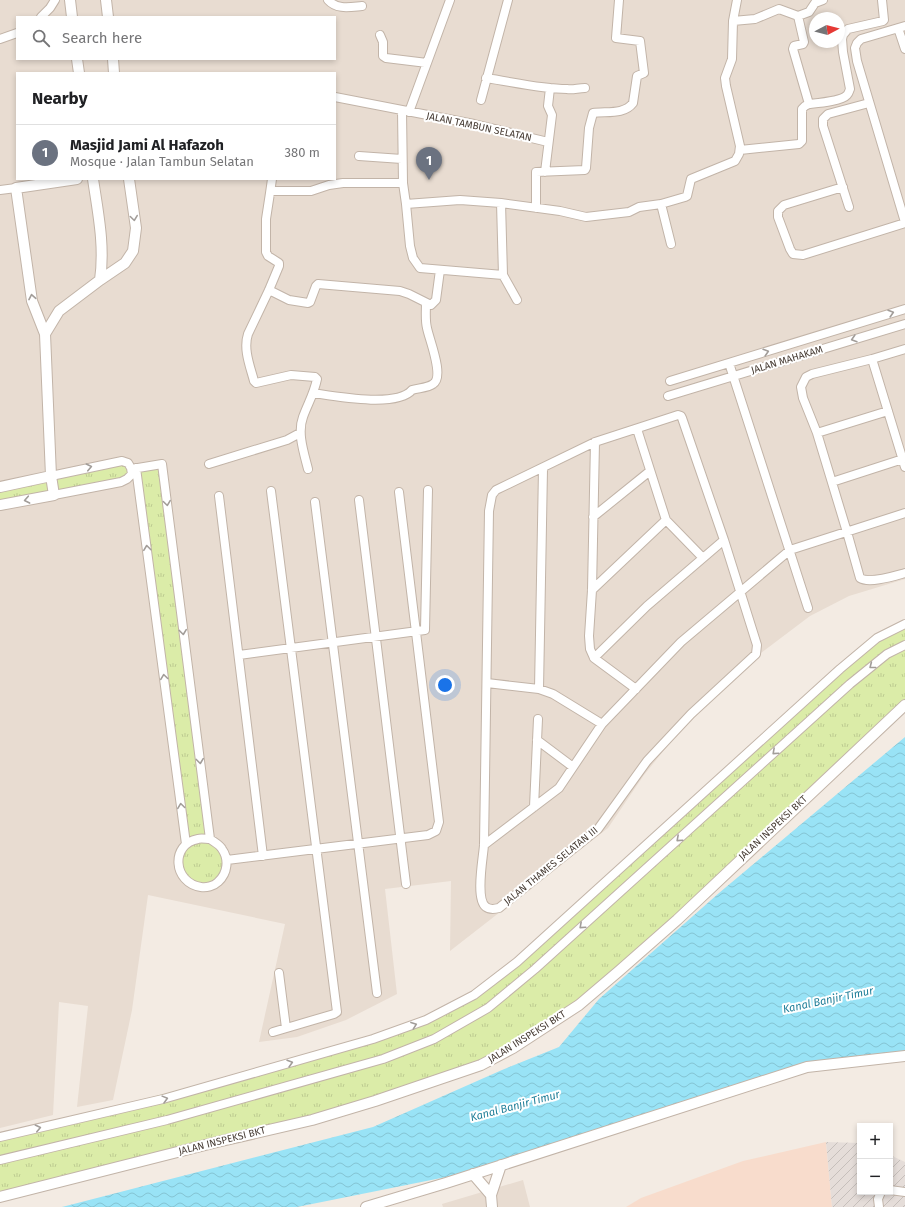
<!DOCTYPE html>
<meta charset="utf-8">
<style>
body{margin:0;font-family:"Fira Sans",sans-serif;background:#f2f2f2;color:#202124}
.controls{position:absolute;right:12px;bottom:12px;display:grid;overflow:hidden;border-radius:0px;box-shadow:0 2px 6px #0003}
.controls button{width:36px;height:36px;display:grid;place-items:center;padding:0;border:0;border-bottom:1px solid #e0e0e0;background:#fff;color:#202124;font:20px sans-serif}
.compass{position:absolute;left:809px;top:12px;width:36px;height:36px;border-radius:50%;background:#fff;box-shadow:0 2px 6px #0003;rotate:83deg}
.you{position:absolute;left:445px;top:685px;width:14px;height:14px;margin:-10px;border:3px solid #fff;border-radius:50%;background:#1a73e8;box-shadow:0 0 0 6px #1a73e833}
.badge{display:grid;place-items:center;width:26px;height:26px;border-radius:50%;background:#ff0f1b;color:#fff;font-size:13px;font-weight:700}
.pin{position:absolute;translate:-50% -33px;filter:drop-shadow(0 1px 2px #0008)}
.pin::after{content:'';position:absolute;top:21px;width:14px;height:12px;background:inherit;clip-path:polygon(0 0,100% 0,50% 100%)}
.list{margin:0;padding:0;list-style:none}
h2{display:flex;justify-content:space-between;align-items:center;height:52px;margin:0;padding:0 16px;font-size:17px}
h2 small{font-size:13px;font-weight:400;color:#757577}
.list li{display:grid;grid-template-columns:26px 1fr auto;gap:12px;align-items:center;box-sizing:border-box;height:56px;padding:0 16px;border-top:1px solid #e0e0e0}
.list b{display:block;font-size:15px;white-space:nowrap}
.list p{margin:0;font-size:13px;white-space:nowrap;color:#757577}
.list em{font-size:13px;font-style:normal;color:#757577}
.icon{flex:none;width:22px;height:22px;fill:none;stroke:currentColor;stroke-width:2;stroke-linecap:round;stroke-linejoin:round}
.map{position:relative;flex:none;width:905px;height:1207px;overflow:hidden}
.search{position:absolute;background:#fff;box-shadow:0 2px 6px #0003;left:16px;top:16px;width:320px;height:44px;display:flex;align-items:center;gap:10px;box-sizing:border-box;padding:0 14px;border-radius:0px;color:#757577;font-size:15px}
.panel{position:absolute;background:#fff;box-shadow:0 2px 6px #0003;left:16px;top:72px;width:320px;height:108px;border-radius:0px}
.map>svg:first-child{display:block}
.residential{fill:#e8dcd1;fill-rule:evenodd}
.commercial{fill:#f8dccc}
.industrial{fill:url(#industrial-furrows)}
.grass{fill:url(#grass-tufts)}
.water{fill:url(#water-waves)}
.lines{fill:none;stroke-linecap:round;stroke-linejoin:round}
.minor-casing{stroke:#c2b4a8;stroke-width:10}
.tertiary-casing{stroke:#c2b4a8;stroke-width:12}
.minor{stroke:#fff;stroke-width:8}
.tertiary{stroke:#fff;stroke-width:10}
.oneway{stroke:#a29d99}
.labels{text-anchor:middle;dominant-baseline:central;stroke-width:4;stroke-linejoin:round;paint-order:stroke}
.street-label{font-size:10px;fill:#463b33;stroke:#fff}
.water-label{font-size:11px;font-style:italic;fill:#1f7e98;stroke:#fff}
</style>
<div class="map">
<svg width="905" height="1207" viewBox="0 0 905 1207">
<defs>
<pattern id="industrial-furrows" width="10" height="10" patternUnits="userSpaceOnUse"><rect width="10" height="10" fill="#e5ddd9"/><path d="M-1 1l2-2M0 10L10 0M9 11l2-2" fill="none" stroke="#c6bfbb"/></pattern>
<pattern id="grass-tufts" width="24" height="20" patternUnits="userSpaceOnUse"><rect width="24" height="20" fill="#dbeca8"/><path d="M3 7l-1-3M5 7V3M7 7l1-3M15 17l-1-3M17 17v-4M19 17l1-3" fill="none" stroke="#bdcb91"/></pattern>
<pattern id="water-waves" width="16" height="10" patternUnits="userSpaceOnUse"><rect width="16" height="10" fill="#99e3f6"/><path d="M0 5q4-4 8 0t8 0" fill="none" stroke="#85c4d3"/></pattern>
</defs>
<rect width="100%" height="100%" fill="#f3ebe3"/>
<path class="residential" d="M 0,0 L 905,0 L 905,579 L 849,596 L 810,616 L 761,653 L 690,718 L 644,775 L 608,828 L 450,951 L 451,881 L 385,889 L 397,994 L 346,1020 L 297,1037 L 259,1042 L 285,924 L 148,895 L 132,1010 L 113,1100 L 77,1107 L 88,1006 L 59,1002 L 53,1115 L 0,1128 ZM 17,17 L 335,17 L 335,59 L 17,59 ZM 815,18 L 839,18 L 839,42 L 815,42 ZM 17,73 L 335,73 L 335,179 L 17,179 Z
M 523,1180 L 530,1207 L 443,1207 L 442,1204 Z"/>
<path class="commercial" d="M 826,1142 L 832,1207 L 626,1207 L 641,1198 L 743,1161 Z"/>
<path class="industrial" d="M 826,1142 L 860,1143 L 860,1192 L 890,1192 L 890,1155 L 905,1162 L 905,1207 L 832,1207 Z"/>
<path class="grass" d="M 111,462 L 130,465 L 127,479 L 0,505 L 0,487 Z
M 162,464 L 210,839 L 227,860 L 217,883 L 193,886 L 178,867 L 186,844 L 136,468 Z
M 905,624 L 905,705 L 579,1005 L 481,1065 L 312,1120 L 0,1196 L 0,1137 L 373,1039 L 474,995 L 877,638 Z"/>
<path class="water" d="M 905,737 L 905,1053 L 814,1063 L 476,1171 L 297,1207 L 62,1207 L 373,1127 L 502,1070 L 559,1047 L 599,999 L 719,893 Z"/>
<g class="lines">
<defs>
<path id="minor" d="M 328,0 C 337,10 350,7 362,6
M 798,16 L 804,42 L 803,44 L 794,46 L 793,49 L 809,104 C 818,103 842,101 847,95 C 849,93 849,91 850,89 L 843,52 L 842,39 L 843,35 L 848,29 L 883,21 L 884,20 L 882,0
M 41,17 L 50,8 L 55,0
M 733,21 L 755,19 L 779,9 L 798,16 L 809,12 L 815,3 L 823,0
M 905,26 L 861,39 L 857,43 L 855,48 L 857,61 L 905,222
M 898,28 L 905,49
M 380,35 L 383,42 L 383,56 L 386,58 L 427,63
M 0,39 L 17,33
M 486,78 C 513,82 540,89 567,89 C 573,90 578,88 585,88
M 335,97 L 474,124 L 548,142
M 481,100 L 508,0
M 402,111 L 403,183 L 406,204 L 410,246 L 413,258 L 420,268 L 503,275 L 501,203
M 409,112 L 450,0
M 740,150 L 799,144 L 802,141 L 802,109 L 805,106 L 809,104
M 359,156 L 402,159
M 545,172 L 552,115 L 548,106 L 550,88
M 843,187 L 784,205 L 778,211 L 778,217 L 790,249 L 793,254 L 803,255 L 905,223
M 0,190 L 16,188
M 270,193 L 272,179
M 406,204 L 460,200 L 501,203 L 560,211 L 586,217 L 629,212 L 639,207 L 661,204 L 685,197 L 687,196 L 691,179 L 735,161 L 739,154 L 740,146 L 726,86 L 725,78 L 732,59 L 733,21 L 737,0
M 661,204 L 671,244
M 849,207 L 823,126 L 823,119 L 828,114 L 869,103
M 536,208 L 536,172 L 585,170 L 586,168 L 589,128 L 593,113 C 606,111 624,115 633,103 L 637,76 L 644,73 L 640,41 L 616,38 L 619,0
M 503,275 L 517,300
M 269,290 L 289,300 L 308,303 L 310,302 L 316,286 L 318,284 L 400,291 L 409,294 L 431,305 L 436,300 L 440,270
M 905,349 L 872,359 L 812,374 L 806,377 L 801,387 L 803,398 L 817,433 L 847,532 L 860,578 C 869,584 894,576 905,573
M 872,359 L 905,467
M 729,363 L 808,608
M 670,381 L 905,309
M 313,393 C 334,396 397,408 412,390 C 418,388 428,388 433,384 C 445,377 429,339 427,328 C 425,320 426,311 426,303
M 668,396 L 905,324
M 678,415 L 681,416 L 682,418 L 724,540 L 757,645 L 756,654 L 691,714 L 647,761 L 598,829 L 499,908 C 495,909 490,910 486,907 C 475,899 483,859 484,845 L 489,511 L 492,495 L 496,490 L 595,442 Z
M 637,429 L 666,520 L 703,558
M 817,433 L 888,411
M 595,442 L 592,590 L 589,636 L 590,649 L 594,658 L 636,689
M 209,464 L 287,440 L 300,433
M 136,468 L 186,844
M 132,469 L 162,464 L 210,839 C 214,842 220,845 222,849 C 229,859 228,873 218,882 C 214,886 206,888 201,887 C 173,883 170,844 198,839 C 201,838 206,839 210,839
M 308,469 C 304,453 297,433 303,417 C 308,403 314,394 317,379 L 315,377 L 291,375 L 256,383 L 254,381 C 250,366 243,349 248,334 L 269,290 L 279,266 L 279,263 L 268,256 L 266,252 L 266,219 L 270,193 L 273,191 L 311,191 L 329,185 L 343,183 L 403,183
M 51,476 L 122,461 L 128,463 L 131,468 L 132,474 L 127,479 L 121,482 L 54,495
M 832,482 L 903,459
M 271,491 L 337,1012 L 334,1014 L 273,1032
M 219,496 L 263,856
M 359,500 L 406,884
M 315,502 L 377,993
M 593,517 L 650,471
M 592,590 L 666,520
M 239,655 L 425,630 L 428,490
M 594,658 L 647,606 L 724,540
M 487,683 L 539,689 L 553,694 L 602,724
M 539,689 L 543,469
M 537,740 L 573,767
M 534,807 L 538,719
M 484,845 L 559,788 L 602,724 L 681,642 L 790,550 L 905,513
M 227,860 L 428,835 L 436,831 L 439,822 L 399,492
M 279,973 L 286,1028
M 0,1137 L 163,1099 L 373,1039 L 426,1020 L 474,995 L 517,962 L 840,669 L 877,638 L 905,624
M 0,1160 L 167,1120 L 383,1059 L 434,1039 L 488,1008 L 535,969 L 850,684 L 887,654 L 905,645
M 890,1190 L 905,1192
M 879,1207 L 878,1199 L 881,1192"/>
<path id="tertiary" d="M 70,0 L 72,17
M 106,0 L 108,17
M 77,59 L 79,73
M 113,59 L 114,73
M 93,179 C 98,213 105,246 100,280
M 45,334 L 59,311 L 100,280 L 125,263 L 133,251 L 136,228 L 129,179
M 0,487 L 51,476
M 0,505 L 54,495 L 51,476 L 45,334 L 32,301 L 16,188 L 77,179
M 473,1174 L 491,1195
M 0,1197 L 217,1142 L 312,1120 L 375,1101 L 481,1065 L 513,1048 L 579,1005 L 619,971 L 677,920 L 905,705
M 366,1207 L 446,1183 L 807,1067 L 905,1056
M 492,1207 L 491,1195 L 501,1165"/>
</defs>
<use href="#minor" class="minor-casing"/>
<use href="#tertiary" class="tertiary-casing"/>
<use href="#minor" class="minor"/>
<use href="#tertiary" class="tertiary"/>
</g>
<defs><path id="oneway-chevron" d="M-2-3.5L2.5 0L-2 3.5" fill="none" stroke-width="1.6" stroke-linecap="round" stroke-linejoin="round"/></defs>
<g class="oneway">
<use href="#oneway-chevron" transform="translate(134 218) rotate(82)"/>
<use href="#oneway-chevron" transform="translate(32 297) rotate(-101)"/>
<use href="#oneway-chevron" transform="translate(891 313) rotate(-17)"/>
<use href="#oneway-chevron" transform="translate(854 339) rotate(163)"/>
<use href="#oneway-chevron" transform="translate(766 352) rotate(-17)"/>
<use href="#oneway-chevron" transform="translate(89 467) rotate(-13)"/>
<use href="#oneway-chevron" transform="translate(27 500) rotate(169)"/>
<use href="#oneway-chevron" transform="translate(167 503) rotate(82)"/>
<use href="#oneway-chevron" transform="translate(147 548) rotate(-97)"/>
<use href="#oneway-chevron" transform="translate(183 632) rotate(83)"/>
<use href="#oneway-chevron" transform="translate(872 666) rotate(142)"/>
<use href="#oneway-chevron" transform="translate(164 677) rotate(-98)"/>
<use href="#oneway-chevron" transform="translate(775 752) rotate(138)"/>
<use href="#oneway-chevron" transform="translate(200 761) rotate(83)"/>
<use href="#oneway-chevron" transform="translate(181 806) rotate(-98)"/>
<use href="#oneway-chevron" transform="translate(679 839) rotate(138)"/>
<use href="#oneway-chevron" transform="translate(582 926) rotate(138)"/>
<use href="#oneway-chevron" transform="translate(414 1025) rotate(-20)"/>
<use href="#oneway-chevron" transform="translate(290 1063) rotate(-16)"/>
<use href="#oneway-chevron" transform="translate(165 1099) rotate(-15)"/>
<use href="#oneway-chevron" transform="translate(38 1128) rotate(-13)"/>
</g>
<g class="labels">
<g class="street-label">
<text transform="translate(479 127) rotate(12)">JALAN TAMBUN SELATAN</text>
<text transform="translate(787 360) rotate(-17)">JALAN MAHAKAM</text>
<text transform="translate(773 828) rotate(-43)">JALAN INSPEKSI BKT</text>
<text transform="translate(551 866) rotate(-39)">JALAN THAMES SELATAN III</text>
<text transform="translate(527 1037) rotate(-32)">JALAN INSPEKSI BKT</text>
<text transform="translate(222 1141) rotate(-14)">JALAN INSPEKSI BKT</text>
</g>
<g class="water-label">
<text transform="translate(828 1000) rotate(-12)">Kanal Banjir Timur</text>
<text transform="translate(515 1106) rotate(-15)">Kanal Banjir Timur</text>
</g>
</g>
</svg>
<div class="controls">
<button>+</button>
<button>−</button>
</div>
<svg class="compass" viewBox="-18 -18 36 36"><path d="M0-13l5 13h-10z" fill="#e53935"/><path d="M0 13l5-13h-10z" fill="#757577"/></svg>
<div class="you"></div>
<div class="pin badge" style="left:429px;top:180px;background:#6b7280">1</div>
<div class="search"><svg class="icon" aria-label="search" viewBox="0 0 24 24"><circle cx="10" cy="10" r="6"/><path d="M15 15l6 6"/></svg>Search here</div>
<section class="panel">
<h2>Nearby<small></small></h2>
<ul class="list">
<li><span class="badge" style="background:#6b7280">1</span><div><b>Masjid Jami Al Hafazoh</b><p>Mosque · Jalan Tambun Selatan</p></div><em>380 m</em></li>
</ul>
</section>
</div>
